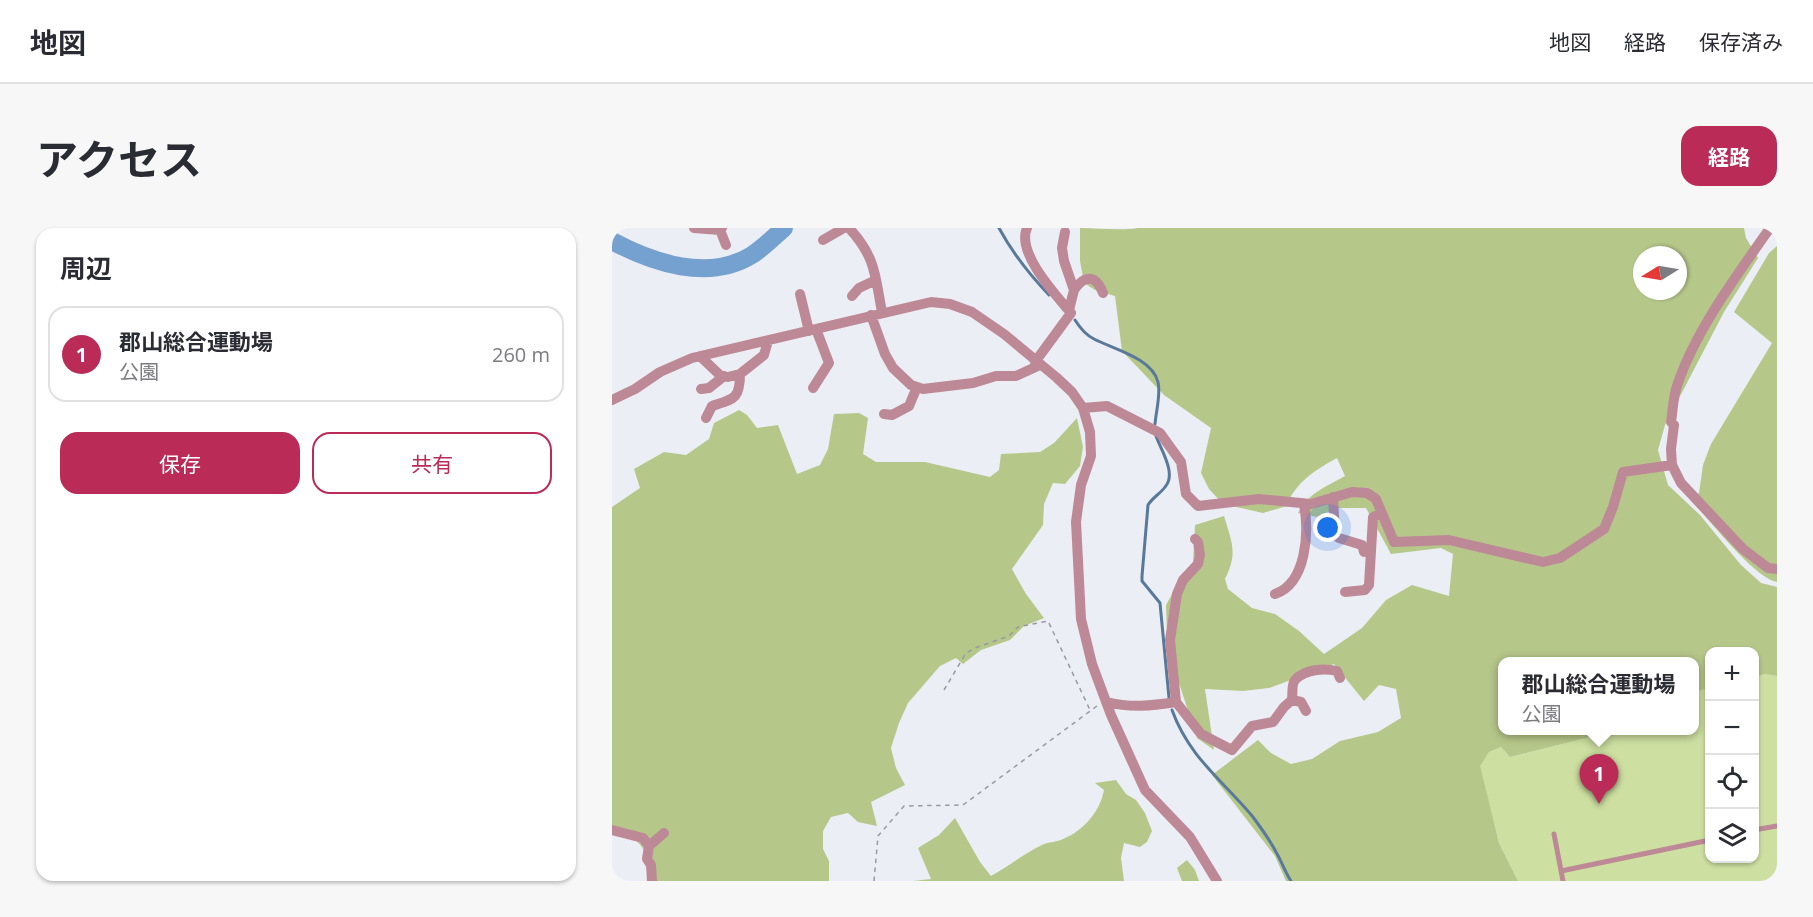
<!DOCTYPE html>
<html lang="ja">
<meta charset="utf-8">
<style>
body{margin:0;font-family:"Open Sans","Noto Sans JP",sans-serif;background:#f7f7f7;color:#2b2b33}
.controls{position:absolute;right:18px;bottom:18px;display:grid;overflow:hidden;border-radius:12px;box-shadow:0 2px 4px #0004}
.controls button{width:54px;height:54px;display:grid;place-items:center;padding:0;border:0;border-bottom:2px solid #e1e1e2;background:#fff;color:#2b2b33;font:30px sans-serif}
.compass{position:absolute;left:1021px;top:18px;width:54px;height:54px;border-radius:50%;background:#fff;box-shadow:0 2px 4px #0004;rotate:259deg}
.you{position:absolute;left:716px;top:300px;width:21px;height:21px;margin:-15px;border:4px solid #fff;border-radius:50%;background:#1a73e8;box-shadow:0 0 0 9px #1a73e833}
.badge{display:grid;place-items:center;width:39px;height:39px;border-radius:50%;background:#ba2b57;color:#fff;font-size:20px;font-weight:700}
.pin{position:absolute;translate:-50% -50px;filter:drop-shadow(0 2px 3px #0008)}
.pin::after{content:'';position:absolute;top:32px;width:21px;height:18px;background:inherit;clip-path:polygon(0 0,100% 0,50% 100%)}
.popup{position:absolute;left:886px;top:429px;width:201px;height:78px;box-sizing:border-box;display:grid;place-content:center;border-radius:12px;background:#fff;filter:drop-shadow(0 2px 4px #0005);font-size:20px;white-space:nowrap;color:#7c7c81}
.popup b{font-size:22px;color:#2b2b33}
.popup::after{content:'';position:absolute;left:50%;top:100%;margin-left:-12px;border:12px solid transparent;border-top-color:#fff}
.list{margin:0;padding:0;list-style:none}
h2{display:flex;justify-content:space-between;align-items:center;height:78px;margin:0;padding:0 24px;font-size:26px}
h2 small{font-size:20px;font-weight:400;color:#7c7c81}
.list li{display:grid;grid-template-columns:39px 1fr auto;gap:18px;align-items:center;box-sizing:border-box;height:96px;margin:0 12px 12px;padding:0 12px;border:2px solid #e1e1e2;border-radius:18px}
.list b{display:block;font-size:22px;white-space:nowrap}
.list p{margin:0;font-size:20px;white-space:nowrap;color:#7c7c81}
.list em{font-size:20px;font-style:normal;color:#7c7c81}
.actions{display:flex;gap:12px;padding:18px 24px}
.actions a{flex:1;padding:14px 0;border:2px solid #ba2b57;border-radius:18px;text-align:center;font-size:21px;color:#ba2b57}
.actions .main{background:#ba2b57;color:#fff}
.icon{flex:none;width:33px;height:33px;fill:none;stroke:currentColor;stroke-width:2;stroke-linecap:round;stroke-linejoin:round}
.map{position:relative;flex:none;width:1165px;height:653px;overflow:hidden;border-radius:18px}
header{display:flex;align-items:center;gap:36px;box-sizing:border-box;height:84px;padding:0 30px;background:#fff;border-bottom:2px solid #e1e1e2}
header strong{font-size:28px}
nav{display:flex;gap:33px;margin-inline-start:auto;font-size:21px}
.intro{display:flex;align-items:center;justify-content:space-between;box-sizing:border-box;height:144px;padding:0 36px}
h1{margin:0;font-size:42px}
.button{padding:15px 27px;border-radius:18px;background:#ba2b57;color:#fff;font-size:21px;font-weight:700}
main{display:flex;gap:36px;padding:0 36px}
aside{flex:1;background:#fff;border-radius:18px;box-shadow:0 2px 4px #0004}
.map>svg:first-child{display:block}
.green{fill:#cddfa1}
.forest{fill:#b6c78a;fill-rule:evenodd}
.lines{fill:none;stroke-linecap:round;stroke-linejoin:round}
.stream{stroke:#59799a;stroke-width:3}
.river{stroke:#74a1cf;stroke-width:18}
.path{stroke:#989a9f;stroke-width:1.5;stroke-dasharray:4.5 4.5;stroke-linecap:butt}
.lane{stroke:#bd8996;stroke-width:5}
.street{stroke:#bd8996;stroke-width:10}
</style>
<header>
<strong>地図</strong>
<nav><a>地図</a><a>経路</a><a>保存済み</a></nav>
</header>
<div class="intro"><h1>アクセス</h1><a class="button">経路</a></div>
<main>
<aside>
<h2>周辺<small></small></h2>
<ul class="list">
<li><span class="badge">1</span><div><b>郡山総合運動場</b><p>公園</p></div><em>260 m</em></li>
</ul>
<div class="actions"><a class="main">保存</a><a>共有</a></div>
</aside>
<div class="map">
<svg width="1165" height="653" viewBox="0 0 1165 653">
<rect width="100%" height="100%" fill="#eceef5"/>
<path class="green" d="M 1153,446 L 1165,448 L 1165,653 L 906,653 L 887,615 L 867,538 L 877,524 L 889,519 L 898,529 L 1002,503 L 1083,502 L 1083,464 L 1097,460 L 1098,630 L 1142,630 L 1143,449 Z"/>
<path class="forest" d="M 468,0 C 487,0 508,3 526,0 L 1132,0 L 1134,10 L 1146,30 L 1112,84 L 1053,197 L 1046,222 L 1056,257 L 1088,287 L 1129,337 L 1149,355 L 1165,359 L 1165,448 L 1153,446 L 1143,449 L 1142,424 L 1098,424 L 1097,460 L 1083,464 L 1083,434 L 891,434 L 891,502 L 1002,503 L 898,529 L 889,519 L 877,524 L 868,538 L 887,615 L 906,653 L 674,653 L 663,628 L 600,547 L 646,512 L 659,525 L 679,536 L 700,531 L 728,513 L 766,504 L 789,490 L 784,461 L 767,457 L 752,473 L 722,436 L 657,460 L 631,463 L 593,461 L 602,522 L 585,510 L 566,452 L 555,408 L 554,377 L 569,350 L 581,335 L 583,297 L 612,288 C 620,315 626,325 613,351 L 616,361 L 640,380 L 663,386 L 687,403 L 712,426 L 750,400 L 774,372 L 800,357 L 837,368 L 841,326 L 829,320 L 779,326 L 754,280 L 725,280 L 705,289 L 686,285 C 695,266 715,258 733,248 L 725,230 C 706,240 681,256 675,278 L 651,285 L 611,276 L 597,261 L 589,245 L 599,200 L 552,167 L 510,123 L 503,68 L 483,62 L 472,55 L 468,33 ZM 1030,27 L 1066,27 L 1066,63 L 1030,63 Z
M 1165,18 L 1165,354 C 1143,351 1096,290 1078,271 L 1087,265 L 1091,237 L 1099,216 L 1160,115 L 1122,84 L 1157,25 Z
M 127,182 L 135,187 L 145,200 L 166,197 L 185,246 L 208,237 L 216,221 L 222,186 L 247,185 L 256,190 L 251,226 L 264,234 L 313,234 L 378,249 L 387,242 L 389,226 L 428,224 L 442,215 L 465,190 L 471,219 L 468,238 L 453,256 L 441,255 L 432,276 L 431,297 L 400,341 L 414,366 L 432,390 L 412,398 L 398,412 L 369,422 L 351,436 L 344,430 L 328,438 L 296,475 L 287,495 L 279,520 L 284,540 L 293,557 L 259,574 L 265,598 L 246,594 L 236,585 L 219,589 L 211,603 L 211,621 L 217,633 L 217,653 L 40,653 C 35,619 31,614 0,598 L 0,279 L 28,260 L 22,241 L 52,224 L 74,227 L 97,211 L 102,195 Z
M 504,552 L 514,566 L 524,572 L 533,585 L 540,603 L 535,614 L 528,619 L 512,615 L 509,630 L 512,653 L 301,653 L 319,651 L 306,620 L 327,607 L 343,590 L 368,634 L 379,648 C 397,638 414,624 432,616 C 438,614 445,614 451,611 C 471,603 488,584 492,562 L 483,555 Z
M 575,632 L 583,642 L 587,653 L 570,653 L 565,640 Z"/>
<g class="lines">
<path class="stream" d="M 387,0 C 401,26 417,46 437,67
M 463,92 C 468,100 474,107 482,111 C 501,121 540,130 546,154 C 549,166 544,183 543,196
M 544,208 C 549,222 565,246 553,259 C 548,266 541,269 536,277 L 530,348 L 530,353 L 548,375 L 557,470
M 560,482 C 577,529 610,552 641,589 C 649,600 658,612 664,624 C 670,634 673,644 679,653"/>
<path class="river" d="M 0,13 C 41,35 97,54 140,27 C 152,19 162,9 172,0"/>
<path class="path" d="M 332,462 L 354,425 L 363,420 L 397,408 L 406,399 L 436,393 L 478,482
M 262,653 L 266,608 L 292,578 L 351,577 L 485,478"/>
<path class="lane" d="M 1142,602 L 1165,598
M 942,606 L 951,653
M 949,643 L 1098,612"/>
<path class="street" d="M 82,0 L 108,2 L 110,0
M 237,0 C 264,29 263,48 270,84
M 415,0 C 404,25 444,67 459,85 L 423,134
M 1158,0 C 1125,47 1083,103 1065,158 C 1061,169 1061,182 1059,194 L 1062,197 L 1059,221 L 1060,237 L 1069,255 L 1131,321 L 1156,340 L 1165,341
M 108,2 L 114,17
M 453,4 L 450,20 L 452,33 L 462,62 L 457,82
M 211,12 L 232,0
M 462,62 C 473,46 484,47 491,65
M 188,66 L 197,103
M 240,68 L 247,60 L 264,52
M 259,87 L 273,126 L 281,140 L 299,157 L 311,161 L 361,155 L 384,148 L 404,148 L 428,137
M 88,128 L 108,147 L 116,149 L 128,146 L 152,127 L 156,113
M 201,160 L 217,135 L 204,101
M 89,161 L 97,160 L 112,148
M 0,172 L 23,161 L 48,144 L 80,130 L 319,74 L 338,76 L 360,84 L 392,106 L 444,149 L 460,164 L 471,180 L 478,204 L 479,228 L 469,257 L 464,294 L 469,391 L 480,436 L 499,487 L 533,562 L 578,609 L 605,653
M 471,180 L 495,178 L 548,205 L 569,234 L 574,266 L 586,278 L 647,271 L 699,276 L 740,264 L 755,265 L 764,271 L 782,314 L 837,312 L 931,334 L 948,330 L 992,301 L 1001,279 L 1011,244 L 1060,237
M 272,186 L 280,187 L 297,178 L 305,159
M 94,190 L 100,178 C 122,171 128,171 128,146
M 721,269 L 723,307 L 727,310 L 750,317 L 752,324
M 733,364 L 753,362 L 757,357 L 761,289 L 770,285
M 663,366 C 695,355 697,304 692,276
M 680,472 L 689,474 L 694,483
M 494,474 C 519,480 539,478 564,474 L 589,506 L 620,522 L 640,498 L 661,494 L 672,479 L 680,472 C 681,466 679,457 683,452 C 693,441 712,440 725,443 L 728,450
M 564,474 L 558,412 L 565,366 L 571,352 L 586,336 L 588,327 L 586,314 L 583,311
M 0,602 L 31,610 L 37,618 L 52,605
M 37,618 L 35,631 L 39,637 L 40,653"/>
</g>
</svg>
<div class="controls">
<button>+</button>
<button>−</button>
<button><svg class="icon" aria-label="locate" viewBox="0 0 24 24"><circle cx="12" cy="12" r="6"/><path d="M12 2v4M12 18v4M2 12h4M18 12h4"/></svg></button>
<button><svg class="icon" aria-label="layers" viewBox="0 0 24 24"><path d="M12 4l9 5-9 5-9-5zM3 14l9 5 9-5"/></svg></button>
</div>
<svg class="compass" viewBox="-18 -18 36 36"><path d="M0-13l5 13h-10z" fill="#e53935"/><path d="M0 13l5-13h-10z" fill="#7c7c81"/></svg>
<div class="you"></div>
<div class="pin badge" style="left:987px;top:576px">1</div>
<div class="popup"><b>郡山総合運動場</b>公園</div>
</div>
</main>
